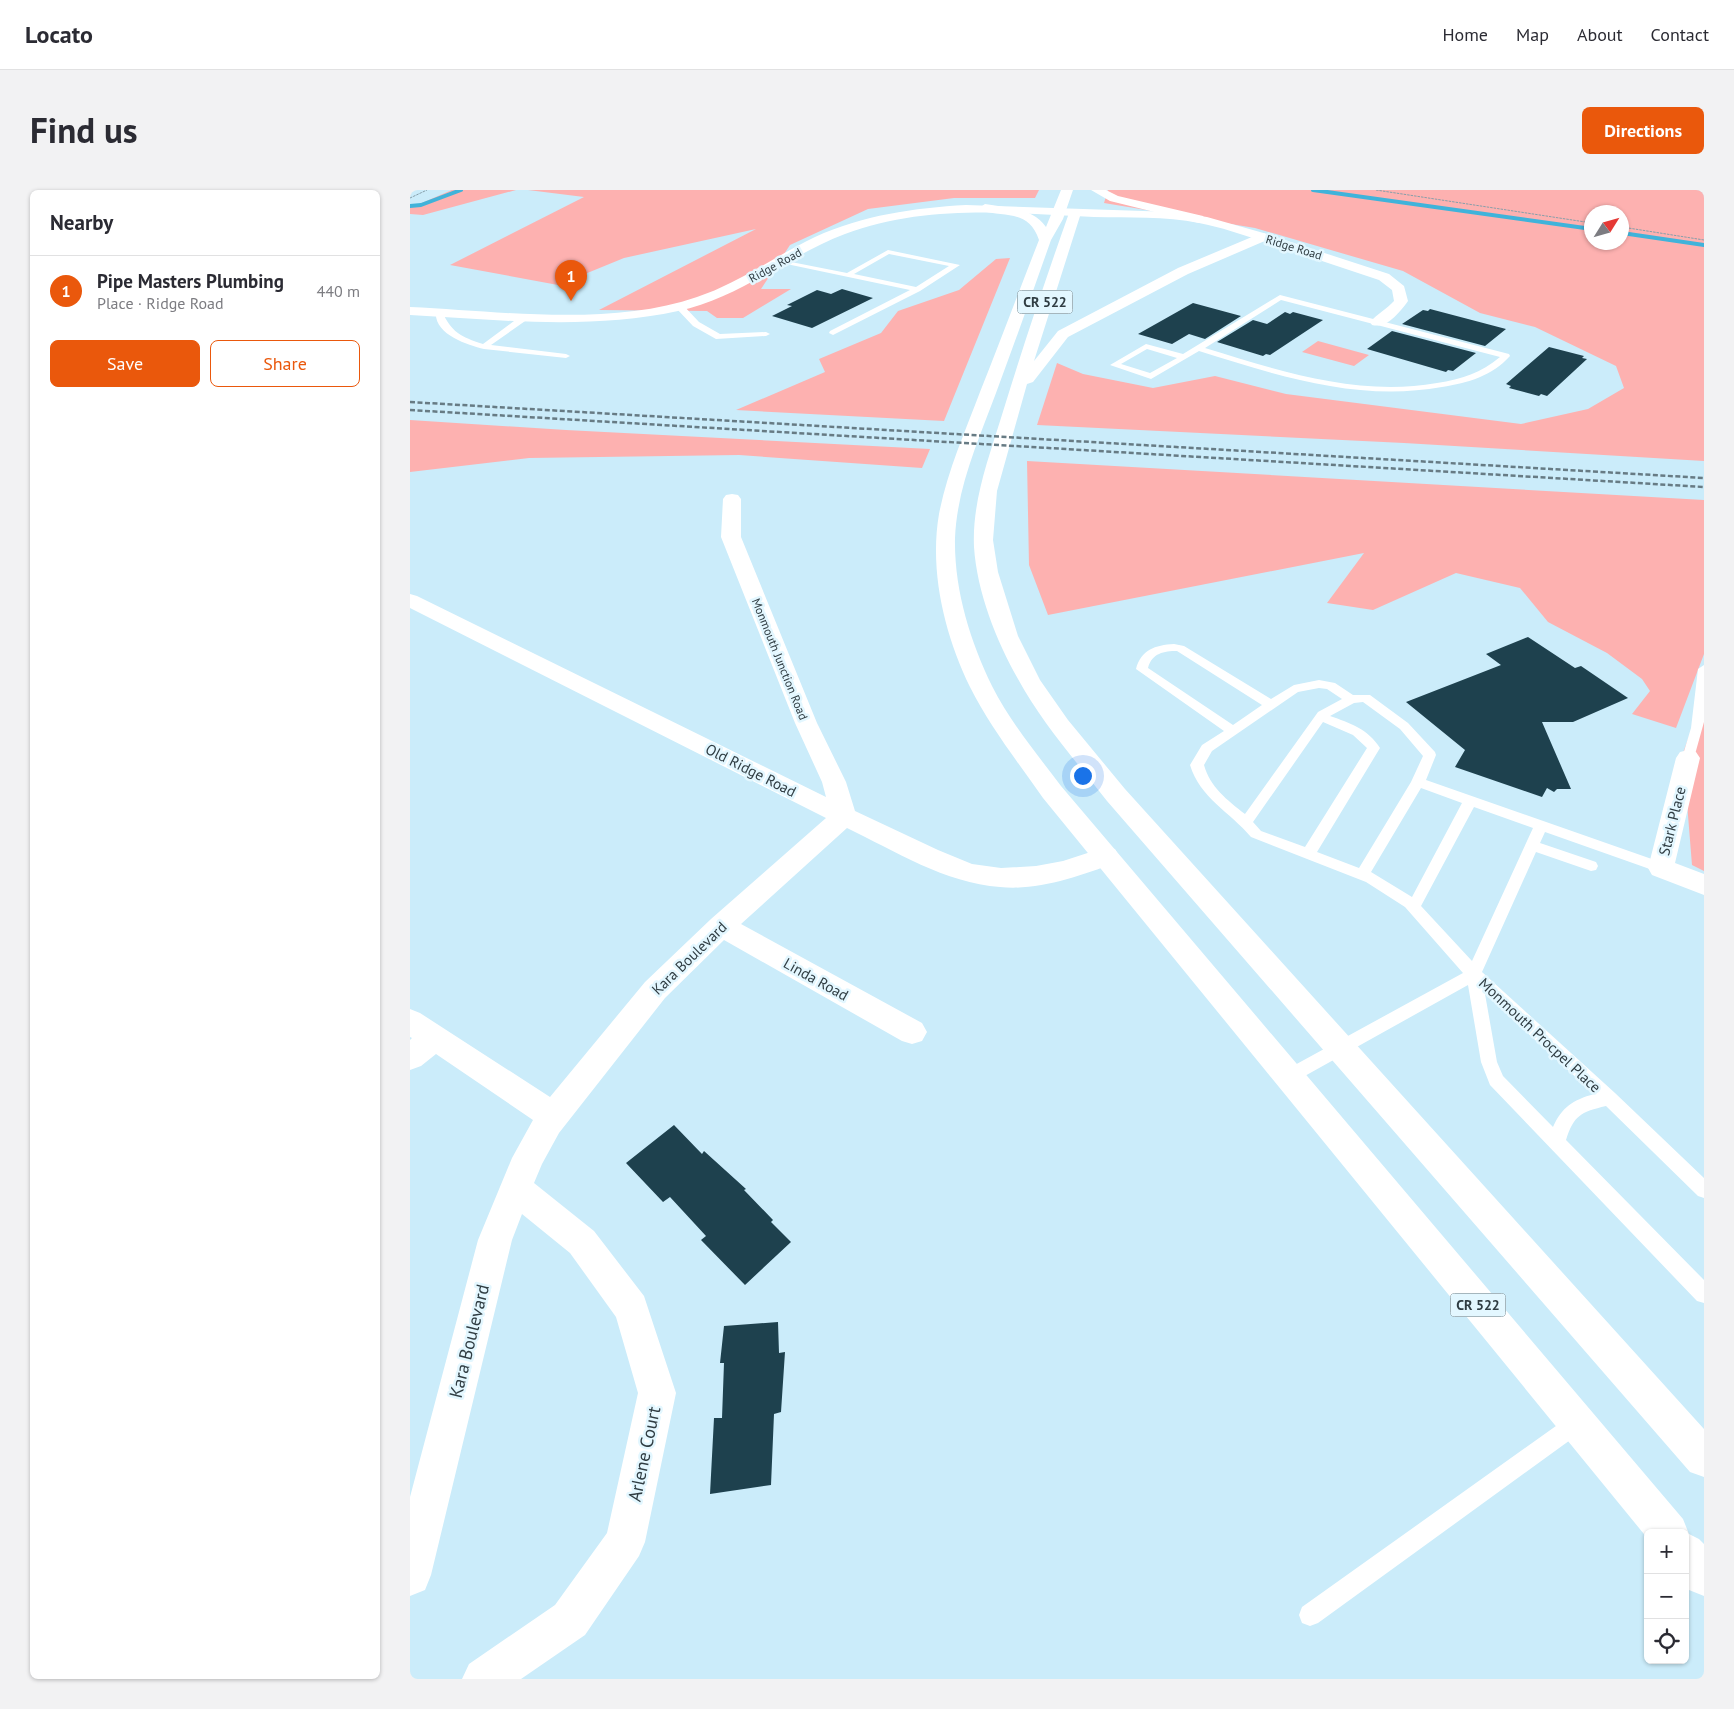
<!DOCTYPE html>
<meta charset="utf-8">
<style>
body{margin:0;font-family:"PT Sans",sans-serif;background:#f2f2f3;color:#2b2b33}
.controls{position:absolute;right:15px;bottom:15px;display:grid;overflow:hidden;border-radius:8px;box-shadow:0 1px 4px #0004}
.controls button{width:45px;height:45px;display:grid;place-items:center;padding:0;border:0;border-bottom:1px solid #e1e1e2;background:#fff;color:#2b2b33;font:25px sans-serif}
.compass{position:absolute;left:1174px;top:15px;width:45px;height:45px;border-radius:50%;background:#fff;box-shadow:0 1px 4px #0004;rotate:53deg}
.you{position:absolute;left:672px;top:585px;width:18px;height:18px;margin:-12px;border:4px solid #fff;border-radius:50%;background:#1a73e8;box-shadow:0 0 0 8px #1a73e833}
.badge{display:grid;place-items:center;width:32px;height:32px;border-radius:50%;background:#ea580c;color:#fff;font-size:16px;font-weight:700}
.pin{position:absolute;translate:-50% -41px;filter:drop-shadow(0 1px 2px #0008)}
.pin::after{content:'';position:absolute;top:26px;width:18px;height:15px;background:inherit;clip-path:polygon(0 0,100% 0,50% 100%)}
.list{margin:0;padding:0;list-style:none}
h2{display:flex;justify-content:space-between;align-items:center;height:65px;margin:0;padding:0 20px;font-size:21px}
h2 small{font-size:16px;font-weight:400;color:#7c7c81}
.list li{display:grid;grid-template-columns:32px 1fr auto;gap:15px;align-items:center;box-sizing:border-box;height:70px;padding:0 20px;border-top:1px solid #e1e1e2}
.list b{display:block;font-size:19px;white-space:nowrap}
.list p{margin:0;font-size:16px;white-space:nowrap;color:#7c7c81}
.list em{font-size:16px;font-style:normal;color:#7c7c81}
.actions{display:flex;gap:10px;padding:15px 20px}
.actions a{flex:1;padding:11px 0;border:1px solid #ea580c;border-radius:8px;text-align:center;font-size:18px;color:#ea580c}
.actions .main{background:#ea580c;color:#fff}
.icon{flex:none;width:28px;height:28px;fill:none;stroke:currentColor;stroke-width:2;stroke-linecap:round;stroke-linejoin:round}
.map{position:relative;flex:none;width:1294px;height:1489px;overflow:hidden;border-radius:8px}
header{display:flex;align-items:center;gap:30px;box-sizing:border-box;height:70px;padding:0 25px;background:#fff;border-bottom:1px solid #e1e1e2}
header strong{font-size:24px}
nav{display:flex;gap:28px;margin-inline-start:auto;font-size:18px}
.intro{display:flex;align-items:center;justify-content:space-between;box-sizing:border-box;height:120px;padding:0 30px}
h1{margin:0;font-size:35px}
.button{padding:12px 22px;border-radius:8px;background:#ea580c;color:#fff;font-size:18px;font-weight:700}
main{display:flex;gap:30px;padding:0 30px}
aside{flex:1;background:#fff;border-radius:8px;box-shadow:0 1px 4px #0004}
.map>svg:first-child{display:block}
.green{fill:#fdb1b0;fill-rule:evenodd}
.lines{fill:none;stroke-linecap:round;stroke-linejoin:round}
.stream{stroke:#40b3da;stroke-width:4}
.building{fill:#1e414e}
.path{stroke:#869ea9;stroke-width:1;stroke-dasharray:2.5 1;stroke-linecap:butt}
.service{fill:#fff;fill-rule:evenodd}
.minor{fill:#fff;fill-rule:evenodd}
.tertiary{fill:#fff;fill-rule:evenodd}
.primary{fill:#fff;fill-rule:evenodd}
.rail{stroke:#677b84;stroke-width:2.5;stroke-dasharray:5 2.5;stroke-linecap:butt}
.labels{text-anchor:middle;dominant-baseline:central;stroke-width:5;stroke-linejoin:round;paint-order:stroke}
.far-street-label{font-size:12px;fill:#303d43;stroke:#e3f7ff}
.shield{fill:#e3f7ff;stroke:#66757b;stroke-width:1}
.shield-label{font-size:14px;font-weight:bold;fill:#303d43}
.street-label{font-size:15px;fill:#303d43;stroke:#e3f7ff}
.near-street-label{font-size:18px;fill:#303d43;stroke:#e3f7ff}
</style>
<header>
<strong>Locato</strong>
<nav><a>Home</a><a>Map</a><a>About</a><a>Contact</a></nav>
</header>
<div class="intro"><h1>Find us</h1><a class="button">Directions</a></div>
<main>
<aside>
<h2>Nearby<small></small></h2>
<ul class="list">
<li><span class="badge">1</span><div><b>Pipe Masters Plumbing</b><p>Place · Ridge Road</p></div><em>440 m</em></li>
</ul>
<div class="actions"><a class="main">Save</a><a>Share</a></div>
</aside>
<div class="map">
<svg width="1294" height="1489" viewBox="0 0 1294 1489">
<rect width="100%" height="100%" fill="#cbecfa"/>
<path class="green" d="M 42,0 L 106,0 L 13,25 L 0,24 L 0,18 Z
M 118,0 L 629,0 L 625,8 L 544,8 L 458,19 L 380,55 L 351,99 L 381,99 L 333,128 L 307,128 L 297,121 L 189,120 L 346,39 L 214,68 L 148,95 L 40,75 L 174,7 Z
M 698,0 L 1294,0 L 1294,271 L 994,253 L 627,235 L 647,173 L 673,184 L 743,198 L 805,186 L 876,204 L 1111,234 L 1178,219 L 1214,198 L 1206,176 L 1125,137 L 1070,123 L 993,81 L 845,38 L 694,13 ZM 1182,22 L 1212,22 L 1212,52 L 1182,52 Z
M 600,68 L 534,231 L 326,220 L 415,182 L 409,169 L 471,143 L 488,121 L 549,100 L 586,69 Z
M 908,151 L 959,165 L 944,176 L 892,162 Z
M 0,230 L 156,240 L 520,259 L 512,278 L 329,265 L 119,268 L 0,282 Z
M 617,271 L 1294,310 L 1294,464 L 1266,538 L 1222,524 L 1240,501 L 1232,489 L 1197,463 L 1138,432 L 1110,398 L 1046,383 L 963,420 L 917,413 L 954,363 L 638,425 L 619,375 Z
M 1294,505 L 1294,681 L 1282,675 L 1273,563 Z"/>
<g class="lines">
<path class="stream" d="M 903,0 L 1182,39
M 0,16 L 11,15 L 51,0
M 1212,43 L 1294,55"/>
</g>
<path class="building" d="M 432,99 L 463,108 L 402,138 L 362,126 L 382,116 L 377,115 L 407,100 L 421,104 Z
M 783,113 L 831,126 L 795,149 L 779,144 L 762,154 L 728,144 Z
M 1020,119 L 1096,139 L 1075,156 L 992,134 L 1013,120 L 1018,121 Z
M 875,122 L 880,124 L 883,122 L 913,130 L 860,165 L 856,164 L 853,166 L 807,152 L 843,130 L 857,134 Z
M 982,141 L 1066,163 L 1043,181 L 1038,180 L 1036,182 L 957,159 Z
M 1139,157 L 1174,166 L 1172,168 L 1177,169 L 1137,206 L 1131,204 L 1129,206 L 1099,198 L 1101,196 L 1096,194 Z
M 1118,447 L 1165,478 L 1171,476 L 1218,508 L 1163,532 L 1132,532 L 1161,599 L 1147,599 L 1144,602 L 1137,598 L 1132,607 L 1045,577 L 1055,560 L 996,512 L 1091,475 L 1076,464 Z
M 264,935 L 292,964 L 294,961 L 336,999 L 334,1000 L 363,1030 L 361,1032 L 381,1052 L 335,1095 L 291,1050 L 296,1046 L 260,1007 L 253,1012 L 216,973 Z
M 368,1132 L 369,1163 L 375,1162 L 371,1222 L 364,1224 L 361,1295 L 300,1304 L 304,1228 L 312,1228 L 314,1173 L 310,1173 L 314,1136 Z"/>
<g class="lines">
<path class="path" d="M 966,0 L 1182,33
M 0,8 L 17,0
M 1212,37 L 1294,50"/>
<path class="service" d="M 478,60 L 550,75 L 510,101 L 423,145 L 419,143 L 420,141 L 500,100 L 367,72 L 371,70 L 437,83 ZM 479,64 L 539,76 L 506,97 L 444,84 Z
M 870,105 L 1099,164 L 1100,166 C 1082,186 1058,193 1032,197 C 948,212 869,186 789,161 L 741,189 L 700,175 L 736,154 L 773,164 ZM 871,110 L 1090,167 C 1071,183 1052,189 1027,193 C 948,207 870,181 795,158 ZM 737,159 L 767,168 L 740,183 L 711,174 Z
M 266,114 L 272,114 L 289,132 L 310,144 L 356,142 L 360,144 L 356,146 L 306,149 L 283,136 L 266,118 Z
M 26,121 L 32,121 C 41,142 51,147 73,154 L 112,125 L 118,125 L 118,129 L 81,155 L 156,164 L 160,166 L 156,168 L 74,159 C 57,155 23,144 26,121 Z
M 764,454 L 774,456 L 861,509 L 884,495 L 909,490 L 925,493 L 943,505 L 960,505 L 998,533 L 1025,562 L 1026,565 L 1016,590 L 1256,674 L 1258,678 L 1256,682 L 1251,683 L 1135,642 L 1130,653 L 1186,672 L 1188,676 L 1186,680 L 1181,681 L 1126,662 L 1072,782 L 1205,903 L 1294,988 L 1294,1008 L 1288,1006 L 1196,916 C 1171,922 1164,925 1156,950 L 1294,1090 L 1294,1113 L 1287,1111 L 1080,895 L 1071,872 L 1058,795 L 884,892 L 878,894 L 872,892 L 870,887 L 872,882 L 1053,783 L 995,717 L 956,692 L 841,647 C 820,622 790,608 780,575 L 792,555 L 814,541 L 726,479 C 731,460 745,455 764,454 ZM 767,461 L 852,515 L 823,535 L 738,478 C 742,463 754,461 767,461 ZM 909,498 L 917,499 L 932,509 L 908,522 L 835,624 C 817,610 800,597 794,575 L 802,561 L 888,502 ZM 953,512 L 990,539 L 1013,566 L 1001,592 L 949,678 L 907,662 L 970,558 C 958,539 940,533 920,526 L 944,513 ZM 913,532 L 943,545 L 957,558 L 895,657 L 851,641 L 843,632 ZM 1011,598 L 1052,613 L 1002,707 L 961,682 ZM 1064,617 L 1123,638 L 1062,771 L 1011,716 ZM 1075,804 L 1184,904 C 1163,910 1152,917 1143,937 L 1093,886 L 1087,872 Z
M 1294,475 L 1294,532 L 1284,568 L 1278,572 L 1272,568 L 1281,538 L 1288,479 Z
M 1167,1223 L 1174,1226 L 1177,1233 L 1174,1240 L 908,1433 L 900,1436 L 892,1433 L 889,1425 L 892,1417 L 1160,1226 Z"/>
<path class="minor" d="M 853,43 L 979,84 L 994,96 L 998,111 C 990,122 977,139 962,135 L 960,132 C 967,124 977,119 984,111 L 982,100 L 969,90 L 849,50 L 847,47 L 849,44 Z
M 322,304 L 328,305 L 331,309 L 331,347 L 407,533 L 436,592 L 445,621 L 528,660 L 562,674 L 591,678 L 626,676 L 653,671 L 696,657 L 705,659 L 709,666 L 705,673 C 669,686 629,701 590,697 C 535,693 485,661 437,638 L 331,734 L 512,833 L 517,842 L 512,851 L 502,854 L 492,851 L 314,750 L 255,808 L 149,943 L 132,974 L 124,993 L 184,1041 L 234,1106 L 266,1203 L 235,1352 L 229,1366 L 175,1445 L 111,1489 L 52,1489 L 59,1474 L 145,1415 L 197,1343 L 228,1203 L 206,1127 L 160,1063 L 112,1024 L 102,1050 L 21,1385 L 15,1400 L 0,1406 L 0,1307 L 68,1050 L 102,968 L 123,930 L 26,864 L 11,876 L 0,880 L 0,850 L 2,848 L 0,847 L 0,819 L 10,823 L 140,907 L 235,792 L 301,729 L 416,628 L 0,418 L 0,404 L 7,406 L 416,607 L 412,592 L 385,533 L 311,347 L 313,309 L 316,305 Z
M 1278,560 L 1286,562 L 1290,568 L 1265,673 L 1294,684 L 1294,705 L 1242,685 L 1238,678 L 1266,568 L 1270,562 Z"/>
<path class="tertiary" d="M 556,15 L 763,22 L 797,27 L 857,44 L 859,47 L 853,51 C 832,45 811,37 789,33 C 755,26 719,28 684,27 C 601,23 515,14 435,44 C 377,66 330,108 268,121 C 180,140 89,130 0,125 L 0,117 C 89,121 201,137 287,107 C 329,93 365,66 405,47 C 453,25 504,18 556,15 Z"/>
<path class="primary" d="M 651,0 L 663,0 L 653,29 L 641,50 C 623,101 605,152 586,203 C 569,249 547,297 545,348 C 544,399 560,451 582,496 C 600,532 627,564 651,596 L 1273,1329 L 1279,1344 L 1289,1349 L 1294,1354 L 1294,1406 L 1279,1400 L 1275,1395 L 1275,1343 L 1238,1343 L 1238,1349 L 633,608 C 608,572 580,537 560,497 C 535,445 519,382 529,324 C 537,282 555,242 570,202 C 590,152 609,101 629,50 C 619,20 596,27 571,21 L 569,18 L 575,14 C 597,18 622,17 636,37 Z
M 681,0 L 696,0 L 708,6 L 793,26 L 795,29 L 789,33 L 700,11 Z
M 665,19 L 671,23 L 624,171 L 648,141 L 768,78 L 849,44 L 857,44 L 859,47 L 857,50 L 778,84 L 658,147 L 623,192 L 617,194 L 587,301 L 583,350 L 588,382 L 608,446 L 630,490 L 658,530 L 715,599 L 1294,1239 L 1294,1287 L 1280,1282 L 697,611 C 666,571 632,533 608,489 C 586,450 567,402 564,357 C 562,312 578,270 591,228 C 612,159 635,91 659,23 Z"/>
<path class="rail" d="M 0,212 L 1294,288
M 0,220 L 1294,297"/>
</g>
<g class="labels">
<g class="far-street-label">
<text transform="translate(884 57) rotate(17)">Ridge Road</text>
<text transform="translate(365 75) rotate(-29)">Ridge Road</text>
<text transform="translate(370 469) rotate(68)">Monmouth Junction Road</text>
</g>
<g class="shield">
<rect x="607.5" y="100.5" width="55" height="23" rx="4"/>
<rect x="1040.5" y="1103.5" width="55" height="23" rx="4"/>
</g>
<g class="shield-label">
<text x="635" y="112">CR 522</text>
<text x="1068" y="1115">CR 522</text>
</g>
<g class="street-label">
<text transform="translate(341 580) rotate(27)">Old Ridge Road</text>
<text transform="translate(1262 631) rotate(-76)">Stark Place</text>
<text transform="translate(279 768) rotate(-44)">Kara Boulevard</text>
<text transform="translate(406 789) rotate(29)">Linda Road</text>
<text transform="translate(1130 845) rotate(43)">Monmouth Procpel Place</text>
</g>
<g class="near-street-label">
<text transform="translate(59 1151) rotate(-76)">Kara Boulevard</text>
<text transform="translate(234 1264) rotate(-78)">Arlene Court</text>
</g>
</g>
</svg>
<div class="controls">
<button>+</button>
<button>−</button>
<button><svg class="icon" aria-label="locate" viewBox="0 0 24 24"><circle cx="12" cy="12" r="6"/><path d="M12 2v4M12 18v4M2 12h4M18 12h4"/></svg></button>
</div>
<svg class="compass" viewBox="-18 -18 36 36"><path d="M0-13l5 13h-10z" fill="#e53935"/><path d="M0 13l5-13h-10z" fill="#7c7c81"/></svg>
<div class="you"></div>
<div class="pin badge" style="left:161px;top:111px">1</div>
</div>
</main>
